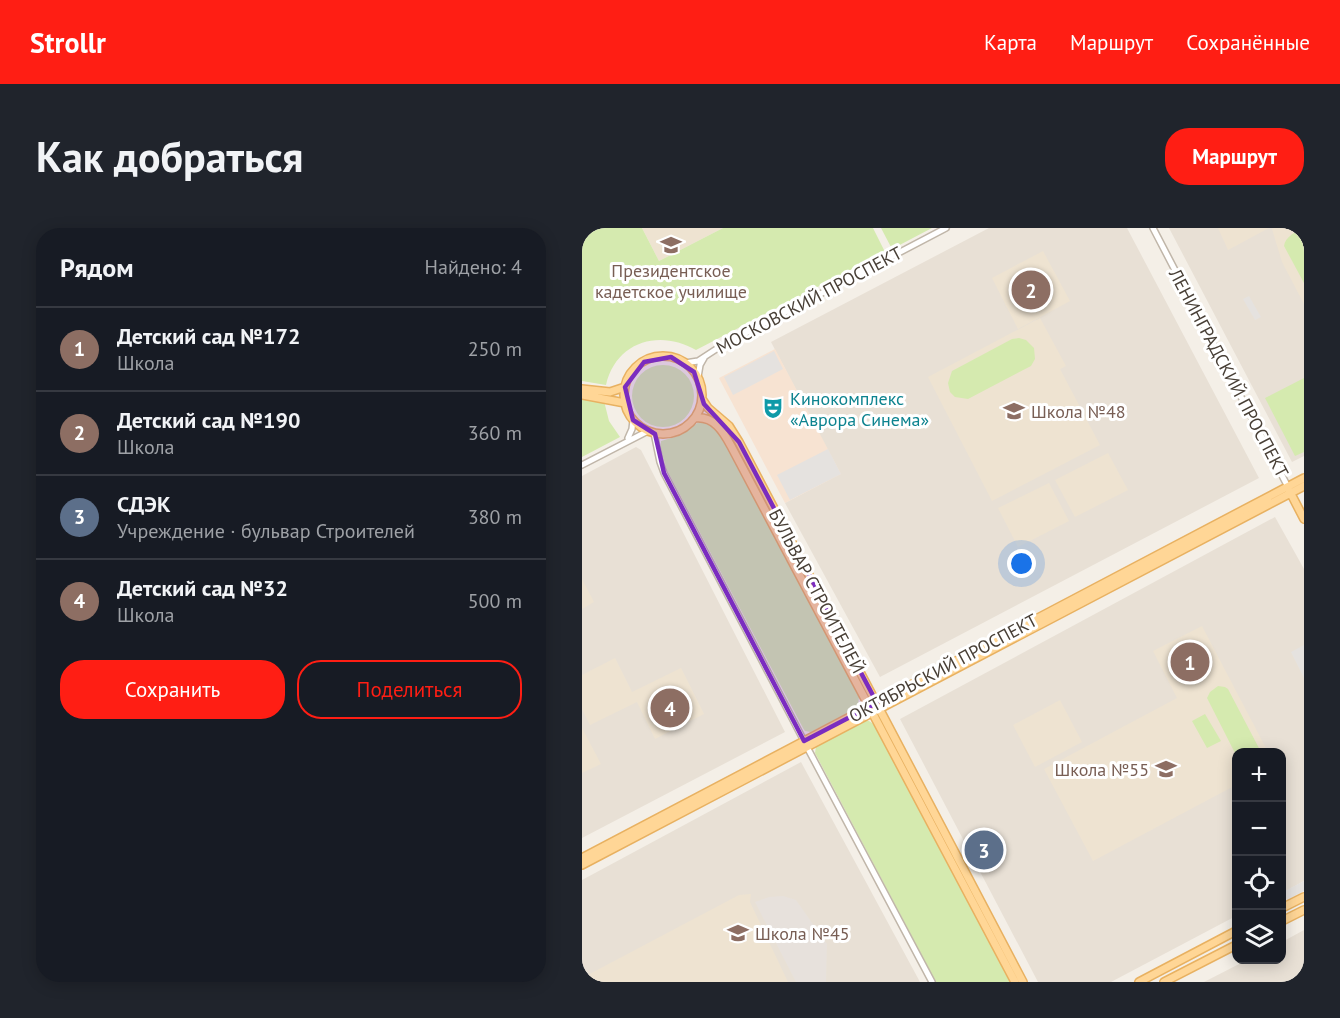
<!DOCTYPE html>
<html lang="ru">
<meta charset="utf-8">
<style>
body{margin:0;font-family:"PT Sans",sans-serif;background:#20242c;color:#f1f3f6}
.controls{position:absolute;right:18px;bottom:18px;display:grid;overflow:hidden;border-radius:12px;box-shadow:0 3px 15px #0003}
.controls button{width:54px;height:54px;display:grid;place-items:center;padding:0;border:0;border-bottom:2px solid #363941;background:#171b24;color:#f1f3f6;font:30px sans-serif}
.you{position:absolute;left:440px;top:336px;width:21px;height:21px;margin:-15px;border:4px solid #fff;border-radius:50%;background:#1a73e8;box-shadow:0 0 0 9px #1a73e833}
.badge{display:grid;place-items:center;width:39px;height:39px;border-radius:50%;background:#ff1e14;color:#fff;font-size:20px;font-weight:700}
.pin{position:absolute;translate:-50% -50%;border:3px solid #fff;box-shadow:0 2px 6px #0006}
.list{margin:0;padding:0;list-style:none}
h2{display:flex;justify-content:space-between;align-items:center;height:78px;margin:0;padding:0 24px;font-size:26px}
h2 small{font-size:20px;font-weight:400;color:#9ea1a6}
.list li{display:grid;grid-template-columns:39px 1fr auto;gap:18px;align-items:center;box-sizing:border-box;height:84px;padding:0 24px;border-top:2px solid #363941}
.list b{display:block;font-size:22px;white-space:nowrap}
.list p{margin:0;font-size:20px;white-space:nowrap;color:#9ea1a6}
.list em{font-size:20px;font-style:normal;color:#9ea1a6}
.actions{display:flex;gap:12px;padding:18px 24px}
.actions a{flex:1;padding:14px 0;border:2px solid #ff1e14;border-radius:24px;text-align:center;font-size:21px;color:#ff1e14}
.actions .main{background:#ff1e14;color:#fff}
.icon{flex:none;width:33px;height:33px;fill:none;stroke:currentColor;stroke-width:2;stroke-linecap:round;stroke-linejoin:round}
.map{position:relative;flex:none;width:722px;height:754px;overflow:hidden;border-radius:24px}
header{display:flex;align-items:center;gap:36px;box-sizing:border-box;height:84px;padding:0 30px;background:#ff1e14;color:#fff}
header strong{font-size:28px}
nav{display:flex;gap:33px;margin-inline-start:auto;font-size:21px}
.intro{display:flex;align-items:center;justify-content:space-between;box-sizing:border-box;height:144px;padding:0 36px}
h1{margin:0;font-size:42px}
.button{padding:15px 27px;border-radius:24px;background:#ff1e14;color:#fff;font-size:21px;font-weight:700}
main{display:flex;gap:36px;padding:0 36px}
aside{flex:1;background:#171b24;border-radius:24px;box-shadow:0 3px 15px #0003}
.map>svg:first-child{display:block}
.residential{fill:#e8e0d5}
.commercial{fill:#f7e3d2}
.industrial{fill:#e7e1dc}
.education{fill:#eee3d1}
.green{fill:#d5eaaf}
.parking{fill:#e5e2df}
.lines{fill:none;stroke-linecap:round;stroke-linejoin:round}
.minor-casing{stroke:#c0b6a9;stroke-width:8}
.major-casing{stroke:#e8b161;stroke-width:10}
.minor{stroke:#fff;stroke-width:5}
.major{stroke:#ffd696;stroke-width:7}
.marked{fill:#7b2cbf;fill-opacity:0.2;stroke:#7b2cbf;stroke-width:4.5;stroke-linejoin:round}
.labels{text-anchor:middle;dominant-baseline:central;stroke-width:6;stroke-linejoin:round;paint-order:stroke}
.education-label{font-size:18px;fill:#785e54;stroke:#fff;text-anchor:start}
.street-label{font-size:18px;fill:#483f36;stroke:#fff}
.culture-label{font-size:18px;fill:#0d838f;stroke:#fff;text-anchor:start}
</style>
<header>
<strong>Strollr</strong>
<nav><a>Карта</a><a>Маршрут</a><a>Сохранённые</a></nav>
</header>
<div class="intro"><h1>Как добраться</h1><a class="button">Маршрут</a></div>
<main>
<aside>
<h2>Рядом<small>Найдено: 4</small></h2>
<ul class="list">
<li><span class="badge" style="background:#8d6e63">1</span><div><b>Детский сад №172</b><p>Школа</p></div><em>250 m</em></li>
<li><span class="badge" style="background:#8d6e63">2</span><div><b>Детский сад №190</b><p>Школа</p></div><em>360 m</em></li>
<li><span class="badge" style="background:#5c6f8a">3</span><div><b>СДЭК</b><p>Учреждение · бульвар Строителей</p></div><em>380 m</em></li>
<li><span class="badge" style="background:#8d6e63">4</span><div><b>Детский сад №32</b><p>Школа</p></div><em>500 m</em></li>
</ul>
<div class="actions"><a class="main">Сохранить</a><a>Поделиться</a></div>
</aside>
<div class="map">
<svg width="722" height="754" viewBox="0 0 722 754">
<rect width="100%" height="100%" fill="#f4efe7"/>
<path class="residential" d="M 407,0 L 545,0 L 677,250 L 298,449 L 203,275 L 258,246 L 189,114 Z
M 587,0 L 722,0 L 722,228 L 710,234 Z
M 54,219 L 59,222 L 203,504 L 0,610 L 0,248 Z
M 693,289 L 722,341 L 722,653 L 700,665 L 700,524 L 654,524 L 654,688 L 529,754 L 456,754 L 318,491 Z
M 219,534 L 338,754 L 0,754 L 0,652 Z
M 722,702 L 722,754 L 622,754 L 665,732 L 700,732 L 700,714 Z"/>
<path class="commercial" d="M 193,121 L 259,246 L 203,275 L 137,150 Z"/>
<path class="industrial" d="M 201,668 L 214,672 L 245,716 L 244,754 L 214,754 L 173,674 L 187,669 Z"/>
<path class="education" d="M 60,0 L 141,0 L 77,33 Z
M 636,0 L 687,0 L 646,22 Z
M 692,0 L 722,0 L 722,76 L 700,34 L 690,1 Z
M 461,23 L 488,73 L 436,101 L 410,50 Z
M 458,90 L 484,138 L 478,141 L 518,217 L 410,273 L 346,149 Z
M 526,225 L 546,262 L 493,289 L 473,252 Z
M 467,255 L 487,293 L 436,319 L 416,280 Z
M 0,351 L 12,374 L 0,381 Z
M 620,398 L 686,524 L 654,524 L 654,557 L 511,633 L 462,541 L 595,470 L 571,423 Z
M 33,430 L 50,464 L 99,440 L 122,486 L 73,511 L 55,474 L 8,497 L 0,481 L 0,447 Z
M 478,472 L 500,514 L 453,539 L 431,497 Z
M 0,500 L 19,536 L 0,545 Z
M 169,666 L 168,674 L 206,754 L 0,754 L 0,750 L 157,667 Z"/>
<path class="green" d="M 0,0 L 60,0 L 77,33 L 141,0 L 291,0 L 303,24 L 114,122 C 78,101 34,113 24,157 L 0,153 Z
M 299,0 L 350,0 L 310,21 Z
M 722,0 L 722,55 L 702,18 C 703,9 714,3 722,0 Z
M 437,110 L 444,112 L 452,120 L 453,131 L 449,138 L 386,171 L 373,169 L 368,164 L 366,155 L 370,143 L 430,111 Z
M50 168a31 31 0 1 1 62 0a31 31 0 1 1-62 0Z
M 722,150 L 722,224 L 713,228 L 683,170 Z
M 0,170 L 22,173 L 27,193 L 38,209 L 0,229 Z
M 117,194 C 129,193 135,203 142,212 L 277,469 L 276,477 L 272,482 L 229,504 L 223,503 L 221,500 L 85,242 L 79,222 L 79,213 L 96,208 Z
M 636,458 L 643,459 L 646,461 L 679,524 L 654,524 L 654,527 L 625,470 L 628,464 Z
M 623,486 L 639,513 L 625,520 L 610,493 Z
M 279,493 L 287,493 L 293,497 L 428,754 L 354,754 L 233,525 L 234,518 Z"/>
<path class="parking" d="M 667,68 L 679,89 L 673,92 L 661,71 Z
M 192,123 L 201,141 L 151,167 L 142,149 Z
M 246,221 L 259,246 L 208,272 L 195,247 Z
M 722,417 L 722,450 L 709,424 Z
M 722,653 L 722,663 L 705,672 L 701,664 Z"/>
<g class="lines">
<defs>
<path id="minor" d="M 571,0 L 706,259
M 103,135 L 116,133 L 139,118 L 364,0
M 116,149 L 118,137 L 122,130
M 72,205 L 78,234 L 82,245 L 222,513
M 46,210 L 50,201 L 51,192
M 0,237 L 66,203
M 225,519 L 350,754"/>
<path id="major" d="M42 167a39 39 0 1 1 78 0a39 39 0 1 1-78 0Z
M 0,161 L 28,164 L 43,159
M 0,167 L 43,175
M 120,171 L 126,180 L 147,198 L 157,214 L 441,754
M 113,190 C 132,188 141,203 149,218 L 433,754
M 707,262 L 722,291
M 0,630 L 722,250
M 0,637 L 722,258
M 700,680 L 722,669
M 700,693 L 722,682
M 557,754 L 654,703
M 582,754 L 654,717"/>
</defs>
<use href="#minor" class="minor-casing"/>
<use href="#major" class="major-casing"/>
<use href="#minor" class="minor"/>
<use href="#major" class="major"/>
</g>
<path class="marked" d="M 89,129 L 112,144 L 122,176 L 157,214 L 295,475 L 222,513 L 82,245 L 73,206 L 51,192 L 43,159 L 62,134 Z"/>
<defs>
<symbol id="university-bare" viewBox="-9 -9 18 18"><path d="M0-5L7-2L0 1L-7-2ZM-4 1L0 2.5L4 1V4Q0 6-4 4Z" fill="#8d6e63" stroke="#fff" stroke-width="2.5" paint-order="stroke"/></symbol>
<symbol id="theatre-bare" viewBox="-9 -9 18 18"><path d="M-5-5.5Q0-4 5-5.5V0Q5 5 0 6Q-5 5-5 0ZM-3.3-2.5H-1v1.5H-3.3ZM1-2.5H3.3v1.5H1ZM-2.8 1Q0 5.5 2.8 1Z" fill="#0f9aa8" stroke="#fff" stroke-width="2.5" paint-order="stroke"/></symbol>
<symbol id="school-bare" viewBox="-9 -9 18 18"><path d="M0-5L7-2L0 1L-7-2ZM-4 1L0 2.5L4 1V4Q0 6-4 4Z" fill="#8d6e63" stroke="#fff" stroke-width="2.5" paint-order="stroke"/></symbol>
</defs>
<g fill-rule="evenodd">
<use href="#university-bare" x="74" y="2" width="30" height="30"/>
<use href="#theatre-bare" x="176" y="165" width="30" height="30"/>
<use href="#school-bare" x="417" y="168" width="30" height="30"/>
<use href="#school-bare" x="569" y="526" width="30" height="30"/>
<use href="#school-bare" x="141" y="690" width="30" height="30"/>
</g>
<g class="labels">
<g class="education-label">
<text x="89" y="42" text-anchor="middle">Президентское<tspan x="89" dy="21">кадетское училище</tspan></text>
<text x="449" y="183">Школа №48</text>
<text x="567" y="541" text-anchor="end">Школа №55</text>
<text x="173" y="705">Школа №45</text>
</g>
<g class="street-label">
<text transform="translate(227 72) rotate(-28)">МОСКОВСКИЙ ПРОСПЕКТ</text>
<text transform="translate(647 145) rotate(62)">ЛЕНИНГРАДСКИЙ ПРОСПЕКТ</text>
<text transform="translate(235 363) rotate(62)">БУЛЬВАР СТРОИТЕЛЕЙ</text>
<text transform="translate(361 440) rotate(-28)">ОКТЯБРЬСКИЙ ПРОСПЕКТ</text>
</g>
<g class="culture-label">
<text x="208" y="170">Кинокомплекс<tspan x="208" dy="21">«Аврора Синема»</tspan></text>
</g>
</g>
</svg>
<div class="controls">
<button>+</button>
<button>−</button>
<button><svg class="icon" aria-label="locate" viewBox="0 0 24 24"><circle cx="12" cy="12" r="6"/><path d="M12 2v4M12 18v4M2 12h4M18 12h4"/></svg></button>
<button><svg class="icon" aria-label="layers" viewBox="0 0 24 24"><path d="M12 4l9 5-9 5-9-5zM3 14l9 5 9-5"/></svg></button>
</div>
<div class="you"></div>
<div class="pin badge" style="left:608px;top:434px;background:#8d6e63">1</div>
<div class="pin badge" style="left:449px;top:62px;background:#8d6e63">2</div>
<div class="pin badge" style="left:402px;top:622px;background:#5c6f8a">3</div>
<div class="pin badge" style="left:88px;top:480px;background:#8d6e63">4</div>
</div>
</main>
